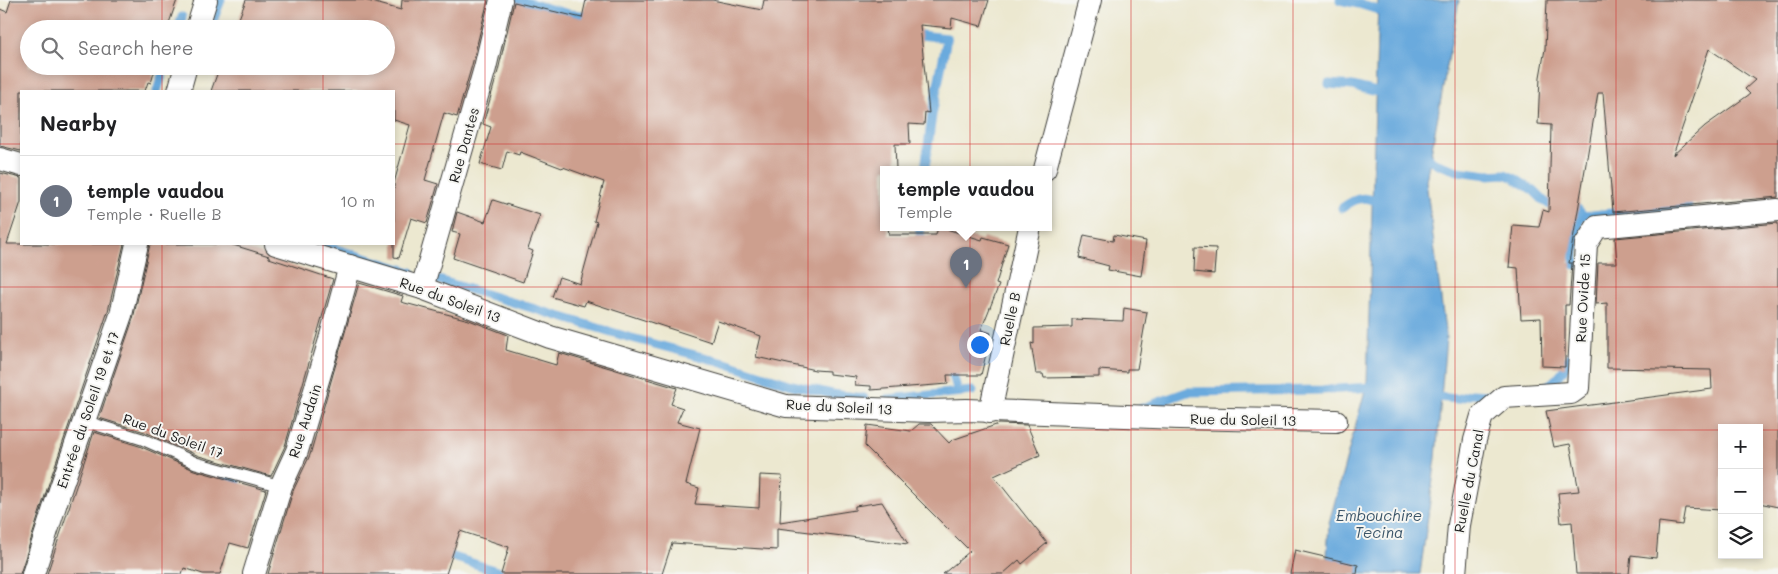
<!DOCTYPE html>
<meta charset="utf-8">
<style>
:root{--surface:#fff;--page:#f2f2f2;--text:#202124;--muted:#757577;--line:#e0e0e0;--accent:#b5179e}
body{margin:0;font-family:Mali,sans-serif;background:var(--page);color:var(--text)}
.controls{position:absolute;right:15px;bottom:15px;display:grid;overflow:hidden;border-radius:0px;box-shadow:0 2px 8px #0003}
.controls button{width:45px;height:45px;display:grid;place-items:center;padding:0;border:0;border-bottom:1px solid var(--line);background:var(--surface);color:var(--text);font:25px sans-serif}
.you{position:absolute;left:979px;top:344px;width:18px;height:18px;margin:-12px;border:4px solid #fff;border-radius:50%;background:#1a73e8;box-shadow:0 0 0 8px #1a73e833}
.badge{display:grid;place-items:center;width:32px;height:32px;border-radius:50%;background:var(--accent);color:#fff;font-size:16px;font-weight:700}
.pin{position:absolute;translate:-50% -41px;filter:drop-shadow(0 1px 2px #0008)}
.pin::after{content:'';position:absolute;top:26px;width:18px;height:15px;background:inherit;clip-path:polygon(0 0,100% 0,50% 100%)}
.popup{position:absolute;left:880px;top:166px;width:172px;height:65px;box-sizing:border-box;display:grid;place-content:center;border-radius:0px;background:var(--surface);filter:drop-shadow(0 1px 4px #0005);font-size:16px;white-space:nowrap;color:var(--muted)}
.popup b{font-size:19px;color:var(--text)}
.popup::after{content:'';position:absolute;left:50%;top:100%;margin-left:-10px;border:10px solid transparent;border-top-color:var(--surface)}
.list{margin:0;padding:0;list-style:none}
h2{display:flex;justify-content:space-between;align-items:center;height:65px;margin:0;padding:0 20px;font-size:21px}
h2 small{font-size:16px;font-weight:400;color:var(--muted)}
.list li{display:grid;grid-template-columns:32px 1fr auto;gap:15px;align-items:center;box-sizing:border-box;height:90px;padding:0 20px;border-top:1px solid var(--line)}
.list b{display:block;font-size:19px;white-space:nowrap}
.list p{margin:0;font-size:16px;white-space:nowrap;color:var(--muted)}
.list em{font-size:16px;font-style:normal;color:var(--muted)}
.icon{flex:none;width:28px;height:28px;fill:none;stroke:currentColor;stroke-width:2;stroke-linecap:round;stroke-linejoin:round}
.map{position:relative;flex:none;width:1778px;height:574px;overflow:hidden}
.search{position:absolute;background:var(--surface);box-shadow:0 2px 8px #0003;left:20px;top:20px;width:375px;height:55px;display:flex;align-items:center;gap:12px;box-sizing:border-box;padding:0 18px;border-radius:28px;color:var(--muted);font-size:19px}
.panel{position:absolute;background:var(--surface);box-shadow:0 2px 8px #0003;left:20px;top:90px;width:375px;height:155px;border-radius:0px}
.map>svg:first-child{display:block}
.water{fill:#6aaadd;stroke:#43637c}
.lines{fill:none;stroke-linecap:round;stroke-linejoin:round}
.stream{stroke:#6aaadd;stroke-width:9}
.building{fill:#cd9f8e;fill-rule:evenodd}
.lane-casing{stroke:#3b3b37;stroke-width:13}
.street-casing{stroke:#3b3b37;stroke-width:24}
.lane{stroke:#fff;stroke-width:11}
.street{stroke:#fff;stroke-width:22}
.grid{fill:none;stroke:#d62828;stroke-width:1;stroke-opacity:0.55}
.labels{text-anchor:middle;stroke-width:4;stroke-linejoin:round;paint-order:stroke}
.street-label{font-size:14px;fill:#1c1c1c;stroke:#f6f6f2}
.water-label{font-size:15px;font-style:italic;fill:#3b5569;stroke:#f6f6f2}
</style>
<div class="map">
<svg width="1778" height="574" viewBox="0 0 1778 574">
<rect width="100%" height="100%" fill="#f6f6f2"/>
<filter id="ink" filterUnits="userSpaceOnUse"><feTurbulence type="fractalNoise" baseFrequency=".02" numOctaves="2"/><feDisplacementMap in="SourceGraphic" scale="10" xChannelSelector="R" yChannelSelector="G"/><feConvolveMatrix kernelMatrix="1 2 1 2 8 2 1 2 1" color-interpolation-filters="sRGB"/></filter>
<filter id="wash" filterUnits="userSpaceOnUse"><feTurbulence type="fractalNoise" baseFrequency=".0096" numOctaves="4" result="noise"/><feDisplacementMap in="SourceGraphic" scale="20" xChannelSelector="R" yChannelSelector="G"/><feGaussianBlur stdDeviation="1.12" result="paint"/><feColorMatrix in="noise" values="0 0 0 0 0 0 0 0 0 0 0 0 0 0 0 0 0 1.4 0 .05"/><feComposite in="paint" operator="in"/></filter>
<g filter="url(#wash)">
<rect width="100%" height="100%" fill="#ece8d0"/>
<polygon class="water" points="1378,0 1459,0 1426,181 1446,338 1436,458 1420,574 1326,574 1329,523 1367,383"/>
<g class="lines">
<g class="stream">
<polyline points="518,0 569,14 594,16"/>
<polyline points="1340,0 1359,4 1388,13"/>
<polyline points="178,29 182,17"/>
<polyline points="210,29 221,0"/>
<polyline points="911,34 947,38 932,115 925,169"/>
<polyline points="1329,84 1353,86 1385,94"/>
<polyline points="157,91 165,66"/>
<polyline points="1420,154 1440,165 1458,171 1488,175 1505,174 1514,178 1534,191 1544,201 1550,205 1558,205 1561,202 1572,203 1584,216"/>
<path d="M1342 208C1357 197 1365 195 1382 204"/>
<polyline points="919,227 923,247"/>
<polyline points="320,244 411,272"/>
<path d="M1575 265C1574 249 1576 234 1580 218L1584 216 1639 210 1688 207"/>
<polyline points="432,278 628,337 725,363 792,385 832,394 864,398"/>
<polyline points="950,364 958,392"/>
<path d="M1543 388C1557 382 1567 367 1572 353"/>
<polyline points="1431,393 1437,397 1457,399 1472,394 1501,396"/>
<polyline points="887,399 973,391"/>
<polyline points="1140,409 1187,392 1322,390 1375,387 1375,388"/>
<polyline points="208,470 237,483"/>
<polyline points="441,553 506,574"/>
</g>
</g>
<g id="blocks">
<g class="building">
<polygon points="11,0 177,0 167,29 29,29 29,66 156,66 151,83 148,82 145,91 21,91 21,151 0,146 0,9 7,12"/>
<polygon points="246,0 364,0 401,10 402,0 488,0 472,65 457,117 444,113 425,180 438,184 427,223 411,218 399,258 394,257 394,183 410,125 394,120 394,91 211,91 220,66 386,66 386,29 235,29"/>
<polygon points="586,0 712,0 762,10 764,0 989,0 981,26 952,18 951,28 920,25 929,113 925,112 924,125 909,124 910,144 895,144 896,169 884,169 884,227 888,227 889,235 936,235 938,227 940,227 982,240 983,237 1008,244 996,284 999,285 981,330 991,333 981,375 947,375 948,384 871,390 871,386 855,385 856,377 829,374 829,371 815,370 756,357 761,336 718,321 711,342 586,301 584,306 552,297 559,277 580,284 597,222 594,221 604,182 563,167 562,168 520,152 519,155 507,151 502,170 480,164 491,127 483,124 498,71 514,2 582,18"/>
<path d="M1547 0H1778V197L1613 212 1603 93H1598L1569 263H1572L1569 305H1565V367L1542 366 1541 318 1521 319 1518 268 1509 267 1513 225 1539 227 1543 210 1549 212 1551 125 1538 124 1540 77 1545 49ZM1709 49 1755 80 1745 89 1750 94 1705 126 1673 155Z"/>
<polygon points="0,173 21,178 21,202 7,244 124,244 108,311 48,486 20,574 0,574"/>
<polygon points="493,200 540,215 528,249 533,251 523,282 453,258 460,234 452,232 457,212 485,222"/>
<polygon points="1778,223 1778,507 1759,503 1759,428 1722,428 1722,510 1685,508 1682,525 1659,522 1656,558 1631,555 1629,574 1576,574 1572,522 1561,523 1558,493 1579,491 1570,444 1554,447 1546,411 1712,389 1711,370 1607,368 1607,303 1596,304 1598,263 1617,263 1615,238"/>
<polygon points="1084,235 1113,241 1114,235 1146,241 1141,276 1108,270 1109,266 1079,258"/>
<polygon points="150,244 230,244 269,256 269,258 333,279 285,446 271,476 199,456 145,432 99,418 133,319"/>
<polygon points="1195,247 1216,248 1214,274 1194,272"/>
<polygon points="359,283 403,296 401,302 469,320 508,335 506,350 556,365 559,353 677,388 671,404 683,408 677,422 700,428 686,484 699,488 695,504 759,508 760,475 782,476 780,522 855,510 855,506 882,502 908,544 777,528 777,550 672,543 662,574 501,574 509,547 460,531 446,574 268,574 293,491 310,455"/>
<polygon points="1124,308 1147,312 1137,369 1127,369 1127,372 1099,370 1099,377 1044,378 1043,374 1036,374 1031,343 1034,344 1034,328 1072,327 1072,319 1123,321"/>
<polygon points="919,424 931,424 949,443 952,440 999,424 1027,425 1040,455 994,476 1047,543 1022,564 1019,560 1003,574 943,574 970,551 865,446 867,425 911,431"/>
<polygon points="94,432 139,446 194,470 266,490 248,548 230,543 220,574 203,574 184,568 182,574 47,574"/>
<polygon points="1295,550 1358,565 1357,574 1290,574"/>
</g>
</g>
</g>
<g filter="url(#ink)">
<use href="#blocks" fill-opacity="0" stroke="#3b3b37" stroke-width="1"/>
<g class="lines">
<defs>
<polyline id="lane" points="84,421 142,439 196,463 281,486"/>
<g id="street">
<polyline points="197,29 206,0"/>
<polyline points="179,91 186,66"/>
<polyline points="0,159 21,165"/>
<polyline points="1045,169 1090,0"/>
<polyline points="276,244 422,288 550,337 786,406 929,411 967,410 1179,418 1336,421"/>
<polyline points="422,288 485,68 501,0"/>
<polyline points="990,412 1030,227"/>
<polyline points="33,574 60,490 121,315 137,244"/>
<polyline points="254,574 281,486 297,451 329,343 350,266"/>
<polyline points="1455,574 1459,525 1475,440 1482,416 1504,397 1571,393 1578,388 1586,244 1597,227 1778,210"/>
</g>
</defs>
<use href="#lane" class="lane-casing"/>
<use href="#street" class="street-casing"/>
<use href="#lane" class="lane"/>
<use href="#street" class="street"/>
</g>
</g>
<path class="grid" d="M162 0V29M323 0V29M485 0V574M647 0V574M808 0V574M970 0V574M1131 0V574M1293 0V574M1455 0V574M1616 0V574M162 66V91M323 66V91M0 144H21M394 144H1778M162 244V574M323 244V574M0 287H1778M0 430H1722M1759 430H1778"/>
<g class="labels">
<g class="street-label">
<text transform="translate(464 145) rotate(-74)" y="5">Rue Dantes</text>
<text transform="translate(1583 298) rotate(-87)" y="5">Rue Ovide 15</text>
<text transform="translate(450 300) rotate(20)" y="5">Rue du Soleil 13</text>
<text transform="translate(1010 319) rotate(-78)" y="5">Ruelle B</text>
<text transform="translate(839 407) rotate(3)" y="5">Rue du Soleil 13</text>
<text transform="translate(88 410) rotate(-71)" y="5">Entrée du Soleil 19 et 17</text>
<text transform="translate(1243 420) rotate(1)" y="5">Rue du Soleil 13</text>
<text transform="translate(305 421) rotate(-72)" y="5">Rue Audain</text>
<text transform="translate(173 436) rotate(20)" y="5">Rue du Soleil 17</text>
<text transform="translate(1469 481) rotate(-79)" y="5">Ruelle du Canal</text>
</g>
<g class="water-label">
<text x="1379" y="521">Embouchire<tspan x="1379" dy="17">Tecina</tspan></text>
</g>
</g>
</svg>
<div class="controls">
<button>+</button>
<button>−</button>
<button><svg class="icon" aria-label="layers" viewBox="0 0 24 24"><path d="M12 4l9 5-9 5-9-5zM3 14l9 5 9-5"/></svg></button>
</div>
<div class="you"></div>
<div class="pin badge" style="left:966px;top:288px;background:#6b7280">1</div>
<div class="popup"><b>temple vaudou</b>Temple</div>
<div class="search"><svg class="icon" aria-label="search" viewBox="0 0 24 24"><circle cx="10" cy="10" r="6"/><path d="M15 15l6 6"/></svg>Search here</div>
<section class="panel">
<h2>Nearby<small></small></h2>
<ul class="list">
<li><span class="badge" style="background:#6b7280">1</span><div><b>temple vaudou</b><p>Temple · Ruelle B</p></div><em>10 m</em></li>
</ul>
</section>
</div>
